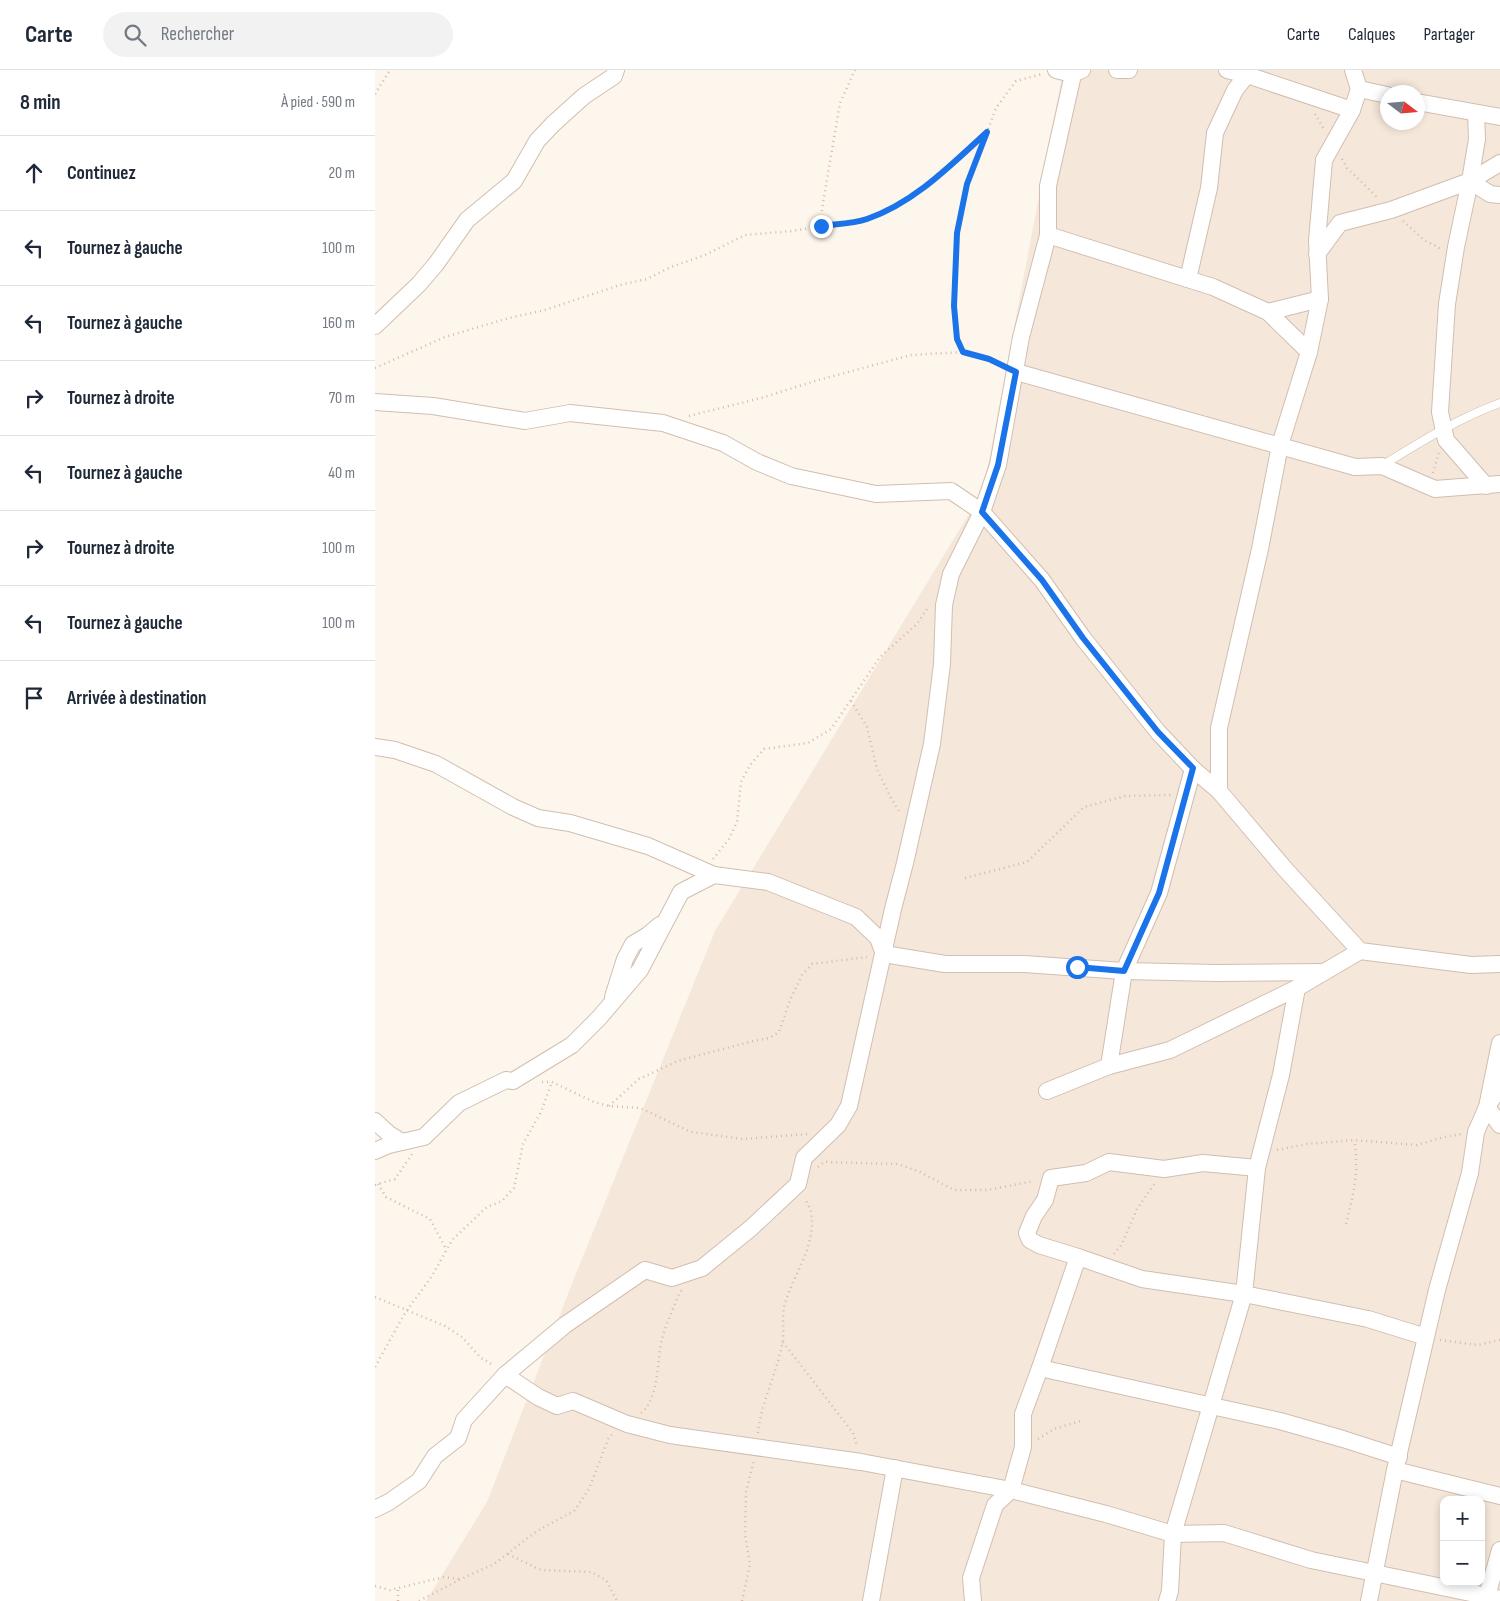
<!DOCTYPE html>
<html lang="fr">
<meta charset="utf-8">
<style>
:root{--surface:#fff;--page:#f2f2f3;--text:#1f2937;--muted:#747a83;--line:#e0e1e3}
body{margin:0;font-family:"Sofia Sans Condensed",sans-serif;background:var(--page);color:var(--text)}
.controls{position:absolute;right:15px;bottom:15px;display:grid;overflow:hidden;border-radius:10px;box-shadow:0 2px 8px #0003}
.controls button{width:45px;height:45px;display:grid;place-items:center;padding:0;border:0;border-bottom:1px solid var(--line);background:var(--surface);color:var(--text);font:25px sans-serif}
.compass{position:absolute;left:1005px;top:15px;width:45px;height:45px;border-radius:50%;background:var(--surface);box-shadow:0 2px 8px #0003;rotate:106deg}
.stop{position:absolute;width:15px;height:15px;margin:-11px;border:4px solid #1a73e8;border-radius:50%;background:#fff}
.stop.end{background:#1a73e8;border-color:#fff;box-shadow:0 1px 5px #0008}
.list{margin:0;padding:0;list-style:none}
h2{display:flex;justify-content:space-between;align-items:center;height:65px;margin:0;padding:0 20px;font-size:21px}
h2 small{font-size:16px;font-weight:400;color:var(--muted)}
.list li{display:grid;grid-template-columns:32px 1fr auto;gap:15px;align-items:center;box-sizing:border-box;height:75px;padding:0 20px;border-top:1px solid var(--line)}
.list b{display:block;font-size:19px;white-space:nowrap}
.list em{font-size:16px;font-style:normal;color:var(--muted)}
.icon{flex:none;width:28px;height:28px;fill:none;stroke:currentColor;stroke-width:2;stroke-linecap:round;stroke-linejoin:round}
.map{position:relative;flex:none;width:1125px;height:1531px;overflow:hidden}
header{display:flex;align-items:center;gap:30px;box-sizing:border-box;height:70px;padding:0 25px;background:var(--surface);border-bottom:1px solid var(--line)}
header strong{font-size:24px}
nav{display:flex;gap:28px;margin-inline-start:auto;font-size:18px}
.search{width:350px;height:45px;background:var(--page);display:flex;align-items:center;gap:12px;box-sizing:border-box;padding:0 18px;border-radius:28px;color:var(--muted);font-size:19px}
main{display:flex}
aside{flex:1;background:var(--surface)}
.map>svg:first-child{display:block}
.residential{fill:#f5e8da;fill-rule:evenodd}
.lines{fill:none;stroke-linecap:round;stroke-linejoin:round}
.service-casing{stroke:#d1beb0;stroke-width:9}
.minor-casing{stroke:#d1beb0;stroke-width:18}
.path{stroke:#d9b8a5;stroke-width:2.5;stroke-dasharray:1 4;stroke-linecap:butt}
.service{stroke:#fff;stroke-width:8}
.minor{stroke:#fff;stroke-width:16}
.route{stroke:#1a73e8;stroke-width:6}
</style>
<header>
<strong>Carte</strong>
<div class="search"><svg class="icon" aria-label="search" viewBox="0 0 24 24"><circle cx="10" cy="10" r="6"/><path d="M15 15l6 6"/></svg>Rechercher</div>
<nav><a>Carte</a><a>Calques</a><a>Partager</a></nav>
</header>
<main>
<aside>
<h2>8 min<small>À pied · 590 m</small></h2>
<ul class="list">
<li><svg class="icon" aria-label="ahead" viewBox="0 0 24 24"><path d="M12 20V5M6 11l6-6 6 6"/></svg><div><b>Continuez</b></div><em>20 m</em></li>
<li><svg class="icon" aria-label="left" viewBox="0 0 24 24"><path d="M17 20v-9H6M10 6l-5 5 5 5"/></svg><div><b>Tournez à gauche</b></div><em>100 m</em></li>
<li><svg class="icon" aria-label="left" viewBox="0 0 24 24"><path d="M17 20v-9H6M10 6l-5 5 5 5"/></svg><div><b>Tournez à gauche</b></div><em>160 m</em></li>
<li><svg class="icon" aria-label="right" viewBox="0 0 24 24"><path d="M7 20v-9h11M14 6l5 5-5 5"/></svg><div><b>Tournez à droite</b></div><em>70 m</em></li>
<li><svg class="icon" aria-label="left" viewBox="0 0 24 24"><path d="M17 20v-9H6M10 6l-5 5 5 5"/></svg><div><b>Tournez à gauche</b></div><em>40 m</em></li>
<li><svg class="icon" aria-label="right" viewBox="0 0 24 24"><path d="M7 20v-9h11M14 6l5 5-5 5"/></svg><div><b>Tournez à droite</b></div><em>100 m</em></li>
<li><svg class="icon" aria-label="left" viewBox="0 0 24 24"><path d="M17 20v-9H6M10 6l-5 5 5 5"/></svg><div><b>Tournez à gauche</b></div><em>100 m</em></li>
<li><svg class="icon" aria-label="arrive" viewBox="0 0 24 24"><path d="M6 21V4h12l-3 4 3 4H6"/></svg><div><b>Arrivée à destination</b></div></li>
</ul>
</aside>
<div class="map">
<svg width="1125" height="1531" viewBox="0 0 1125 1531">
<rect width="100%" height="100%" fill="#fdf6ec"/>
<path class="residential" d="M688 0H1125V1531H51L112 1432 198 1211 340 861 608 421ZM1012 22H1042V52H1012ZM1069 1430H1106V1512H1069Z"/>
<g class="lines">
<defs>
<path id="service" d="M1008 395C1047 371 1082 349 1125 333"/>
<g id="minor">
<polyline points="681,0 697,4 707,0"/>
<polyline points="742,0 754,0"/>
<polyline points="852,0 872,5 977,40"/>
<polyline points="984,19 1012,25"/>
<polyline points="1042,32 1125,47"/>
<polyline points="1101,43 1102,69 1095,111 1081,177 1072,234 1065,342 1071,370 1111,416"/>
<polyline points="1095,111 1115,124 1125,125"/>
<polyline points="673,165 838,217 893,242 934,282"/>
<polyline points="942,184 965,153 1016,140 1095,111 1125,93"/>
<polyline points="813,209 834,118 840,63 860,20 872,5"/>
<polyline points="893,242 945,229"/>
<polyline points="0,256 44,214 61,194 92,150 139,111 162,71 178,54 209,26 239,6 241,0"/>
<polyline points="641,302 980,397 1007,396 1060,419 1125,414"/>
<polyline points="0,332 58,336 150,351 195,343 288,353 348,373 382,392 416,406 501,424 576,421 607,442 667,510 708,568 783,662 818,699 844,721 910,799 985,881 1096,895 1125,894"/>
<polyline points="0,677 20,680 61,694 138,737 163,748 195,753 273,776 339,805"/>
<polyline points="844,721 844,658 885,479 905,375 934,282 945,229 942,171 949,90 977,40 984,19 978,0"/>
<polyline points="238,927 250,889 258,874 273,865 285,855"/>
<polyline points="1125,973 1112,1037 1125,1055"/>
<polyline points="734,996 749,901 784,823 818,699"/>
<polyline points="672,1021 734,996 795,980 922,918"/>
<polyline points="0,1051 14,1064 27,1072"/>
<polyline points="0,1081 14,1075 49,1067 84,1033 131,1010 138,1011 197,975 224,948 265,900 306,822 339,805 393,812 481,847 503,868 509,884 570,894 649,894 749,901 841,903 949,902"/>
<polyline points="882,1098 828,1093 789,1099 734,1092 711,1103 676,1108 670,1130 659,1146 652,1163 655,1170 664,1175 703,1187 767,1209 869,1224 993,1249 1051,1267"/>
<polyline points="665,1298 905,1351 968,1369 1024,1387"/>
<polyline points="130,1305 190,1255 270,1200 297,1208 327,1198 376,1158 423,1114 429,1088 463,1055 474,1036 518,839 530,793 557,674 567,594 569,535 576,504 607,442 623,395 646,267 673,165 673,116 699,0"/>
<polyline points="1020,1400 1125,1426"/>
<polyline points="0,1439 14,1432 44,1411 60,1386 83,1368 89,1350 130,1305 163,1327 182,1336 198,1331 252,1354 295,1365 486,1392 636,1420 731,1444 798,1464 849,1463 936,1490 1125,1529"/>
<polyline points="496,1531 520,1398"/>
<polyline points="598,1531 596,1508 620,1435 636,1420 648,1377 648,1344 665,1298 703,1187"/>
<polyline points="792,1531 795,1521 798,1464 869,1224 882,1098 906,1005 922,918 985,881"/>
<polyline points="994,1531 1020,1400 1062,1220 1095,1103 1101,1062 1112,1037 1125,1016"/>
<polyline points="1113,1531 1112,1526 1125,1480"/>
</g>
</defs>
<use href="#service" class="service-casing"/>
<use href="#minor" class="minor-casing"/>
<g class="path">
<polyline points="0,24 15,0"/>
<polyline points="940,44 950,61"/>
<polyline points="967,89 972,98 1004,129"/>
<polyline points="1028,151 1049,170 1066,179"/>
<polyline points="446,156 447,139 465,33 480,0"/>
<polyline points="587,281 581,269 579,236 581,163 592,114 612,63"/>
<polyline points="0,298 70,267 134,248 170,240 245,215 272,209 296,197 330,185 370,165 417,161 491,149 534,128 577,94 612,62 621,38 641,11 667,4"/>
<polyline points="314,346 386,328 440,311 536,285 588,282 614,289 626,294"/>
<polyline points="1058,403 1064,382"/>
<polyline points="476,631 492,657 502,699 515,726 525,743"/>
<polyline points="338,789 354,769 362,752 366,712 375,695 389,679 433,673 456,659 505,587 542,554 554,536"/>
<polyline points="590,808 652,792 709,737 750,726 797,725"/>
<polyline points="167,1012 177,1012 219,1032 234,1036 265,1038 316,1062 368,1069 433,1064"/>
<polyline points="234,1036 264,1009 303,991 374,972 394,968 404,962 415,930 427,905 437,894 492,887"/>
<polyline points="902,1080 932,1074 979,1070 1042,1075 1069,1067 1087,1064"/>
<polyline points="443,1097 449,1092 523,1094 545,1102 579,1120 612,1120 659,1111"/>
<polyline points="3,1114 11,1127 55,1149 71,1179"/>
<polyline points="0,1115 20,1109 37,1084"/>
<path d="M971 1154C978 1126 985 1099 979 1070"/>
<polyline points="739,1184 747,1174 762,1139 780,1113"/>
<polyline points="0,1227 70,1256 87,1267 106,1288 118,1295"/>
<polyline points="1065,1270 1103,1275 1125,1270"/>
<polyline points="408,1272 478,1363 482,1376"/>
<polyline points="0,1297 30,1243 57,1206 77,1170 112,1137 127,1131 139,1118 148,1074 166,1042 177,1012"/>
<path d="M266 1343C284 1330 282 1290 287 1269 291 1254 298 1239 304 1224L307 1220"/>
<path d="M383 1363C386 1333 401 1305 407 1275 410 1261 406 1246 410 1233 419 1204 442 1174 436 1142 435 1138 432 1133 430 1128"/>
<polyline points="663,1369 679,1359 709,1350"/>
<polyline points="133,1484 166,1500 216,1502 231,1510 242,1531"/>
<polyline points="0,1516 15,1520 69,1507 84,1509"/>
<polyline points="23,1531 23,1518"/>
<polyline points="44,1531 86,1509 119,1494 162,1461 199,1441 214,1419 234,1367 238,1364"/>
<polyline points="367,1531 375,1495 370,1464 371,1422 379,1390"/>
</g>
<use href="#service" class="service"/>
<use href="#minor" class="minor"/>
</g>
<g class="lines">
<path class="route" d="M446 156C461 154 478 154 492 149 539 133 576 95 612 62L592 114 582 163 579 236 582 269 588 282 614 289 641 302 623 395 607 442 667 510 708 568 783 662 818 698 784 823 749 901 702 897"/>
</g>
</svg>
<div class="controls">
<button>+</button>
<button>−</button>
</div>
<svg class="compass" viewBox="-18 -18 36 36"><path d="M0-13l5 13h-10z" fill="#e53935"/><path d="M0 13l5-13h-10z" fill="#747a83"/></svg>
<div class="stop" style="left:702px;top:897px"></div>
<div class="stop end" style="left:446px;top:156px"></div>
</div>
</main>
